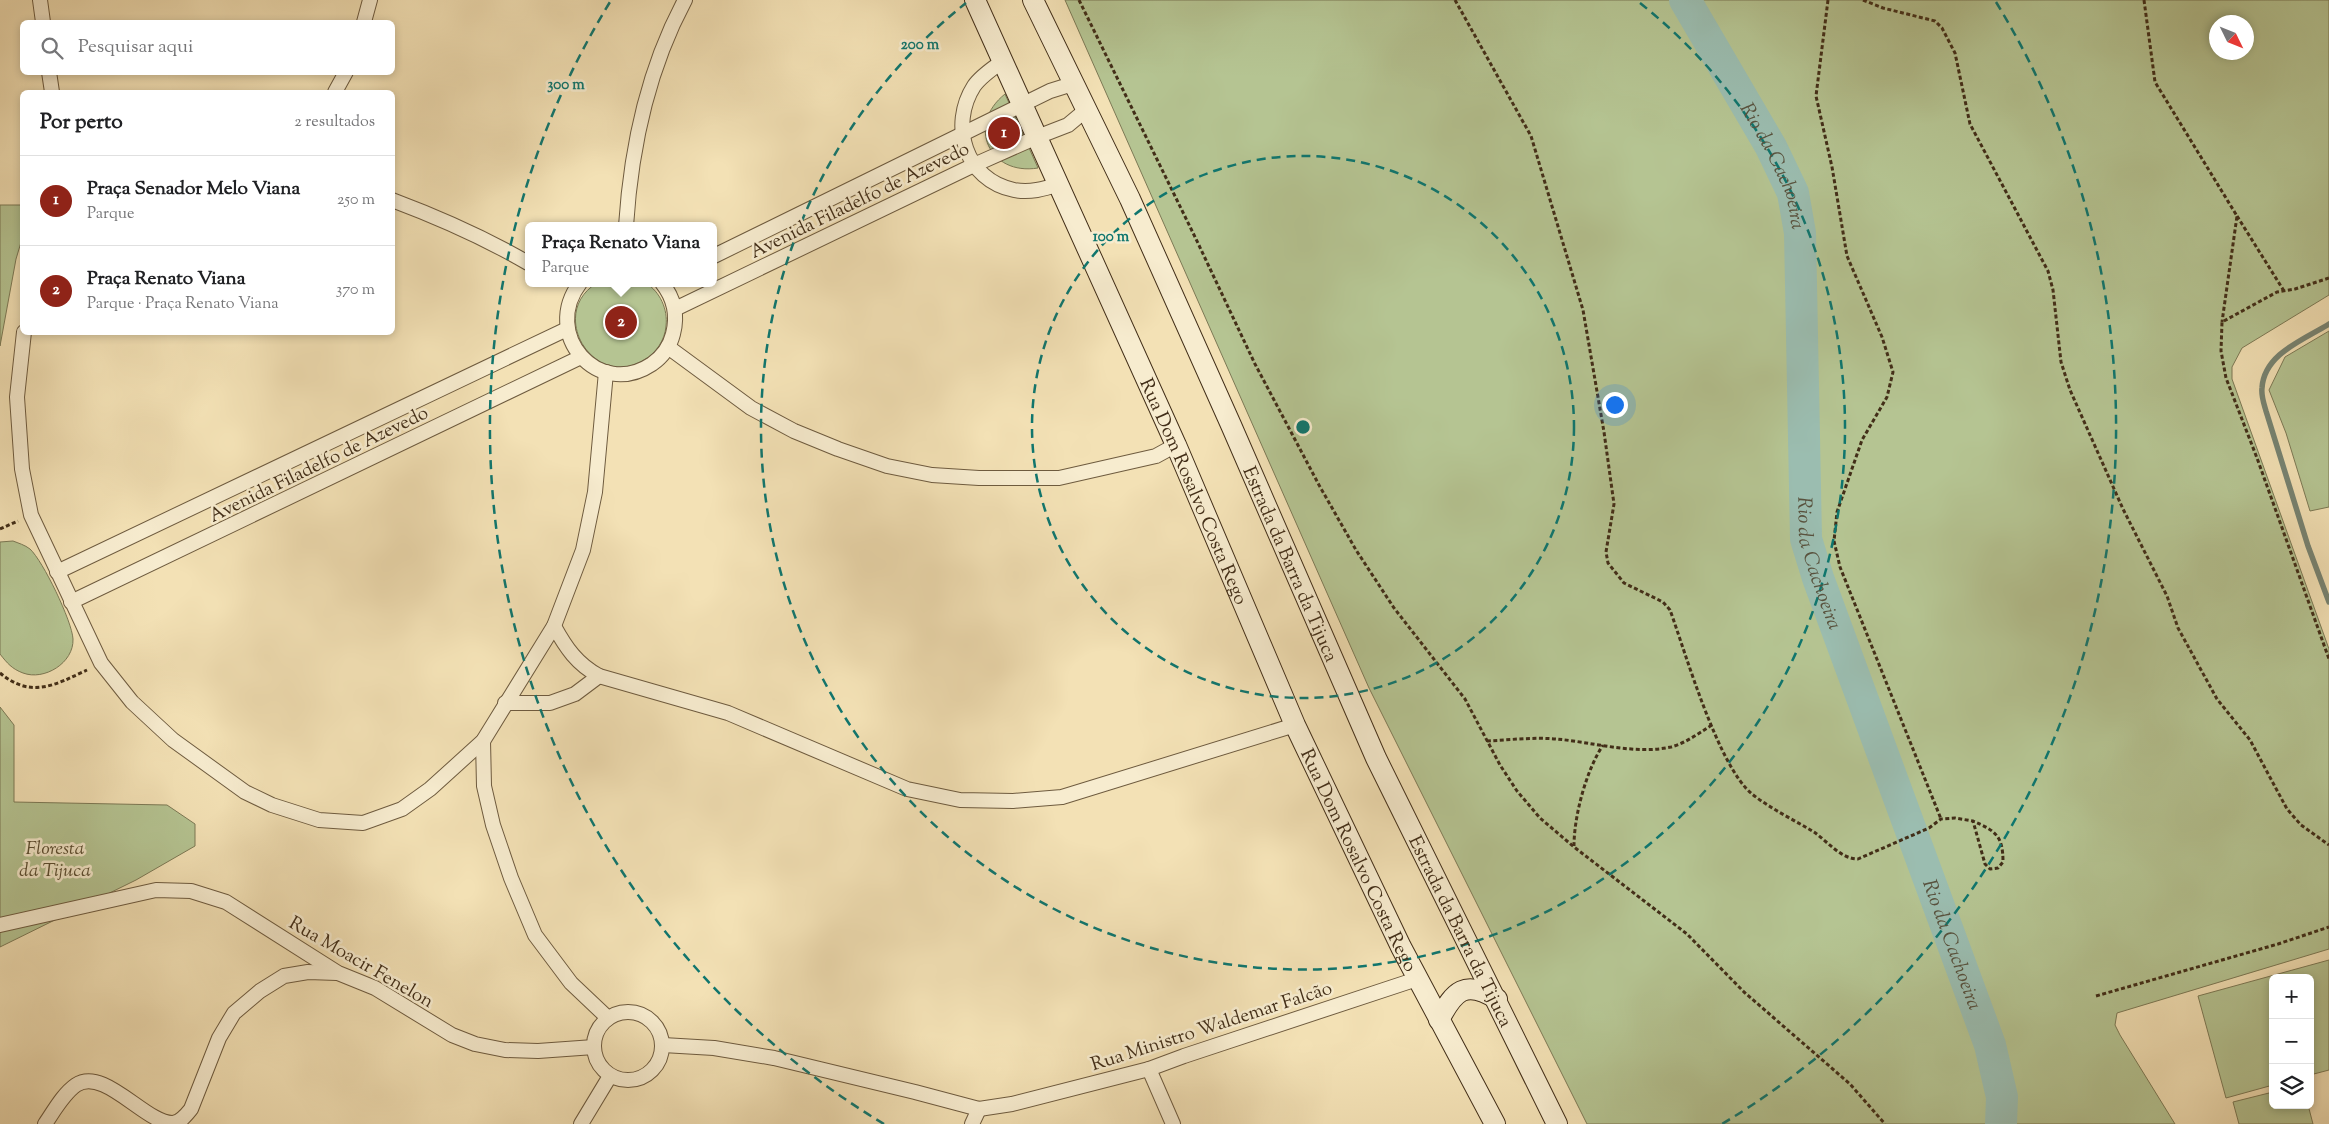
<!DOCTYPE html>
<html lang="pt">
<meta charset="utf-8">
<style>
:root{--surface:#fff;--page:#f6f6f6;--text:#202124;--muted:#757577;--line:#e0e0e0;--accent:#8f2418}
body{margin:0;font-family:"Sorts Mill Goudy",serif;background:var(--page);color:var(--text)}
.controls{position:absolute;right:15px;bottom:15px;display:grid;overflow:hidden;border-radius:8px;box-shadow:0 2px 8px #0003}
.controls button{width:45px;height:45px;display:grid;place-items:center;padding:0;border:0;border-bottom:1px solid var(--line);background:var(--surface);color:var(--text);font:25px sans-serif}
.compass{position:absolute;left:2209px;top:15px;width:45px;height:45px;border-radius:50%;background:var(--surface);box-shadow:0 2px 8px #0003;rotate:133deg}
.you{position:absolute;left:1614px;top:404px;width:18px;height:18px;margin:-12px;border:4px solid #fff;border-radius:50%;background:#1a73e8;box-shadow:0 0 0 8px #1a73e833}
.badge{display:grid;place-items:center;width:32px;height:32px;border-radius:50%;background:var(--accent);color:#fff;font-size:16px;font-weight:700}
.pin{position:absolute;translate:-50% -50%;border:2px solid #fff;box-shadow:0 1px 5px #0006}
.popup{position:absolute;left:525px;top:222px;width:192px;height:65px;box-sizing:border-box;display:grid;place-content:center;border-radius:8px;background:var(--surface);filter:drop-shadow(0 1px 4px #0005);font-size:16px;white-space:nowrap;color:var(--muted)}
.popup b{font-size:19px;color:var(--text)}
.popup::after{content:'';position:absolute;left:50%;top:100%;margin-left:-10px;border:10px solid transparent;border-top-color:var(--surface)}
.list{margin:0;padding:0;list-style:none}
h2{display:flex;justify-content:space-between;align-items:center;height:65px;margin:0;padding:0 20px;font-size:21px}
h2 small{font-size:16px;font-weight:400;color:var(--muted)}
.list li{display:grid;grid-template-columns:32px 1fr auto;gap:15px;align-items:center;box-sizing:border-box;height:90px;padding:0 20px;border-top:1px solid var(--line)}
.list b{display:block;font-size:19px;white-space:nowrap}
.list p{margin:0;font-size:16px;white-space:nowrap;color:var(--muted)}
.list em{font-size:16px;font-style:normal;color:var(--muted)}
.icon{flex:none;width:28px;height:28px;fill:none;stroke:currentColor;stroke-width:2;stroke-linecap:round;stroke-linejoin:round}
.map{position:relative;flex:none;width:2329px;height:1124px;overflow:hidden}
.search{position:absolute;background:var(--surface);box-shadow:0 2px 8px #0003;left:20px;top:20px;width:375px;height:55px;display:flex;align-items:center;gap:12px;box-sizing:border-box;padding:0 18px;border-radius:8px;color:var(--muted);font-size:19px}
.panel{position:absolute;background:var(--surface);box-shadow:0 2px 8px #0003;left:20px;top:90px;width:375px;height:245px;border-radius:8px}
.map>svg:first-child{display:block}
.green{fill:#b5c492;stroke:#7c7955;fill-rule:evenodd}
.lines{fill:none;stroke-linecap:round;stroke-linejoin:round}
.stream{stroke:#778473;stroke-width:5.5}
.river{stroke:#9bbdb0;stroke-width:32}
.minor-casing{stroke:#6e5b3f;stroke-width:16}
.secondary-casing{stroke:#422e18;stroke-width:22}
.path{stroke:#422e18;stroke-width:3;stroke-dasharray:4 2.5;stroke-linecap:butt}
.minor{stroke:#f7eccf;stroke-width:14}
.secondary{stroke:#f7eccf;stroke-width:20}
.ring{fill:none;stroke:#0f766e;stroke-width:2.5;stroke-dasharray:9 6}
.labels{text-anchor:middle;stroke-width:5;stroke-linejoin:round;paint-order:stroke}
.street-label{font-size:19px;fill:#422e18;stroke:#f7eccf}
.park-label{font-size:19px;font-style:italic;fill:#594c30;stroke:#f7eccf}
.water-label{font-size:20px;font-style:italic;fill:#58523e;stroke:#f7eccf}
.centre{fill:#0f766e;stroke:#f7eccf;stroke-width:2.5}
.ring-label{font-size:15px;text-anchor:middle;font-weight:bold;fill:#0f766e;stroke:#f7eccf;stroke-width:5;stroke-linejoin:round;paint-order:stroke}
</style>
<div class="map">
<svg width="2329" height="1124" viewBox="0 0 2329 1124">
<rect width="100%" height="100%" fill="#f3e1b5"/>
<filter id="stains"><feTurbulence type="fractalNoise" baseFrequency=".004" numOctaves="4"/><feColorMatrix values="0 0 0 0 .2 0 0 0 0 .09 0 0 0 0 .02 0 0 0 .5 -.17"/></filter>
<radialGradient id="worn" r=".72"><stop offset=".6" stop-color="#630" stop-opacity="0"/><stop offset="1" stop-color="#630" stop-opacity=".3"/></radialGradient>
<g class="green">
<path d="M1065 0H2329V295L2242 348 2232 367V379L2329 649V949L2117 1013 2115 1025 2120 1035 2175 1124H1587L1369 688ZM2216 22H2246V52H2216Z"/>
<path d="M1005 94 1038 168C989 176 966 125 1005 94Z"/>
<polygon points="0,205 22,205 22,239 16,259 0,346"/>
<path d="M597 283H646C660 292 668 309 666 326 665 340 656 353 644 360 593 391 547 313 597 283Z"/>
<polygon points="2329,331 2329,507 2310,511 2286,433 2269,390 2285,357"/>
<path d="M13 541C18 543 25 545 30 549 43 561 72 621 73 639 74 663 44 681 23 673 12 669 7 663 0 654V542Z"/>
<polygon points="0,707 14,725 14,802 167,805 195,824 195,846 136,880 0,947"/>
<polygon points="2329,960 2329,1070 2310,1075 2310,978 2273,978 2273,1085 2226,1098 2198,996"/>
<polygon points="2273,1092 2273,1105 2308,1105 2313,1124 2239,1124 2233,1102"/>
</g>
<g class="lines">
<path class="stream" d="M2329 324C2303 340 2264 354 2262 388 2261 396 2264 404 2266 411L2308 546 2329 602"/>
<path class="river" id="s1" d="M1685 0 1771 147 1793 193 1800 233 1806 539 1818 578 1990 1045 2002 1097 2001 1124"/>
<defs>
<g id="minor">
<polyline points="40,0 43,22"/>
<polyline points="364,22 370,0"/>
<path d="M1003 61C993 68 981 76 974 86 949 125 965 180 1014 190 1030 193 1044 189 1059 184"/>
<polyline points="49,72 52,92"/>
<polyline points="335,92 346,72"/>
<path d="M392 200C440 218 485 238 528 263"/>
<path d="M626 226C631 148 648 69 685 0"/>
<polyline points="714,256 1050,91 1066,86 1075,87"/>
<path d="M580 283C541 334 598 400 652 364 662 357 670 346 673 334 678 315 674 298 662 283"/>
<polyline points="675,309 974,165 1037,137 1068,125 1086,110"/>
<polyline points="24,332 17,397 22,469 31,515 101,663 132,702 173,740 245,792 272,805 319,820 363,823 402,809 430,789 483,741 554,626 583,550 595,492 606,372"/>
<polyline points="668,347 751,408 794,431 838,449 887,466 932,475 979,478 1059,478 1156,456 1176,445"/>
<polyline points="57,572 567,329"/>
<polyline points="71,602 581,357"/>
<path d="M554 626C566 648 577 664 599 676L728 713 907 789 960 800 1013 801 1062 797 1295 725"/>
<polyline points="505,703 550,703 575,694 599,676"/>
<polyline points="483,741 484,786 493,825 511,878 535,935 571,983 608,1018"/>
<polyline points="0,925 156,890 191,891 226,902 338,973 375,988 452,1035 475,1044 505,1050 538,1051 594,1047"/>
<circle cx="628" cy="1046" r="34"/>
<polyline points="663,1045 714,1048 774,1058 915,1092 979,1109 1012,1104 1149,1069 1184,1056 1417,979"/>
<polyline points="1149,1069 1173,1124"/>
<path d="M45 1124C54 1111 63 1094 76 1085 104 1066 146 1124 173 1123 181 1122 187 1114 191 1109L219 1038 234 1013 260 991 284 976 308 972 337 973"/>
<polyline points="581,1124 610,1076"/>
<polyline points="972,1124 979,1109"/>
</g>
<g id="secondary">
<path id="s2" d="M975 0 1176 445 1295 725 1401 947 1495 1124"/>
<path id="s3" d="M1033 0 1130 199 1231 425 1376 758 1557 1124"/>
<path d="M1439 1020C1454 991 1465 979 1497 999"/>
</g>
</defs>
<use href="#minor" class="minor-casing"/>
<use href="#secondary" class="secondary-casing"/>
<g class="path">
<polyline points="1079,0 1196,239 1255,364 1319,485 1356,550 1394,608 1465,699 1500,765 1517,791 1540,818 1574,847 1687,934 1744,992 1850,1084 1885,1124"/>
<path d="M1455 0 1531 136 1583 310 1604 432 1614 504 1606 552 1608 563 1624 583 1663 602 1670 610C1686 654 1718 766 1752 794 1771 809 1794 820 1814 832 1828 842 1841 859 1858 859L1929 828 1941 819 1955 818 1973 821 1985 864 1990 869 1998 868 2003 862C2003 836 1996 831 1973 821"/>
<polyline points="1828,0 1816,96 1832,167 1847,256 1882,337 1893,372 1887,397 1862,440 1837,512 1834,541 1840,567 1941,819"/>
<polyline points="1863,0 1883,8 1935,21 1942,28 1955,53 1970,124 2048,271 2053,290 2061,362 2070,390 2123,509 2167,596 2178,628 2217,699 2250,740 2287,809 2301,825 2329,845"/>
<polyline points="2144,0 2155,82 2237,216 2222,322"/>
<polyline points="2237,216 2284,291"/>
<polyline points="2329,278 2295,289 2277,292 2222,322 2221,351 2226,378 2257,458 2329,659"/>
<polyline points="0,529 18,521"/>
<path d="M0 673C31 699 55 685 87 670"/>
<path d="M1487 741C1509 740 1533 737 1556 739 1592 742 1635 755 1671 747 1686 743 1699 733 1712 725"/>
<path d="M1574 846C1574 816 1586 771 1603 745"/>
<polyline points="2096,996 2278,944 2329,927"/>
</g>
<use href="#minor" class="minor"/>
<use href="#secondary" class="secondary"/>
</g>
<g class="ring">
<circle cx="1303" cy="427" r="271"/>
<path d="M1640 3A542 542 0 1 1 966 3"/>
<path d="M884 1124A813 813 0 0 1 610 2M1996 2A813 813 0 0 1 1722 1124"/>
</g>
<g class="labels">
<g class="street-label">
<text transform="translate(859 199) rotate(-26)" y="7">Avenida Filadelfo de Azevedo</text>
<text transform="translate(318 463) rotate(-26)" y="7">Avenida Filadelfo de Azevedo</text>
<text dy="7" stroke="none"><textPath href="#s2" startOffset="538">Rua Dom Rosalvo Costa Rego</textPath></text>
<text dy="7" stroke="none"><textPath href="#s3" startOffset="620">Estrada da Barra da Tijuca</textPath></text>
<text dy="7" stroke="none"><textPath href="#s2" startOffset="942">Rua Dom Rosalvo Costa Rego</textPath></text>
<text dy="7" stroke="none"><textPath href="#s3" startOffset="1025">Estrada da Barra da Tijuca</textPath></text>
<text transform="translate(362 961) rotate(30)" y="7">Rua Moacir Fenelon</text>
<text transform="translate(1211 1025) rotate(-18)" y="7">Rua Ministro Waldemar Falcão</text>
</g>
<g class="park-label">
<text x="55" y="854">Floresta<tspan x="55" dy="22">da Tijuca</tspan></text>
</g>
<g class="water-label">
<text dy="7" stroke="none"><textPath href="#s1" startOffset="189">Rio da Cachoeira</textPath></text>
<text dy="7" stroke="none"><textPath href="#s1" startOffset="594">Rio da Cachoeira</textPath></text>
<text dy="7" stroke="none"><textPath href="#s1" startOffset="999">Rio da Cachoeira</textPath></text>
</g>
</g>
<circle cx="1303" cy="427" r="8" class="centre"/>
<g class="ring-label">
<text x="920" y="49">200 m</text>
<text x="566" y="89">300 m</text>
<text x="1111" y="241">100 m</text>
</g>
<rect width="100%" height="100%" filter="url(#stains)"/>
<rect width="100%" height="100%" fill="url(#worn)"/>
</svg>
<div class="controls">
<button>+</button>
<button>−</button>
<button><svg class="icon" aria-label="layers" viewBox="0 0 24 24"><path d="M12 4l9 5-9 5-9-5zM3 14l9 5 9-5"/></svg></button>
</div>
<svg class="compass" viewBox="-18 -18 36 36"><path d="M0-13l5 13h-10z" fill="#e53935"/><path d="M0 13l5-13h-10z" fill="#757577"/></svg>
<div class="you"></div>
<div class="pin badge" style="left:1004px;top:133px">1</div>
<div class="pin badge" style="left:621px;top:322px">2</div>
<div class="popup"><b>Praça Renato Viana</b>Parque</div>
<div class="search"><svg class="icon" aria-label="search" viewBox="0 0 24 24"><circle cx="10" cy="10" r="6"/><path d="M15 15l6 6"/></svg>Pesquisar aqui</div>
<section class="panel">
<h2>Por perto<small>2 resultados</small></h2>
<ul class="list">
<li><span class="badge">1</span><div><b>Praça Senador Melo Viana</b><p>Parque</p></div><em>250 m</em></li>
<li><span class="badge">2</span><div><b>Praça Renato Viana</b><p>Parque · Praça Renato Viana</p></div><em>370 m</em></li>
</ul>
</section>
</div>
